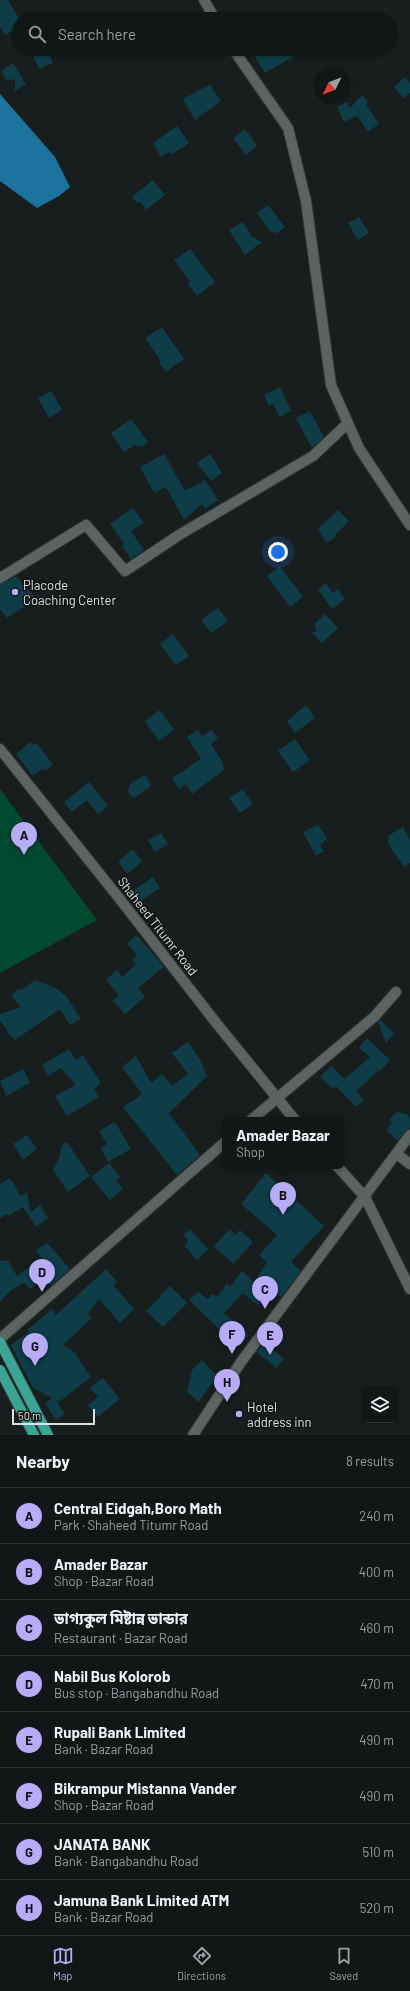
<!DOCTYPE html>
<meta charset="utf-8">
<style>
:root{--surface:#121616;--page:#1f2323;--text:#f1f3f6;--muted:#9c9fa1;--line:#313535;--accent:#b8abf7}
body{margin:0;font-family:Barlow,"Noto Sans Bengali",sans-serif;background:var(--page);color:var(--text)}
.controls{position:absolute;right:12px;bottom:12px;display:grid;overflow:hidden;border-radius:6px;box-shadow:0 1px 3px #0004}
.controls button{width:36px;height:36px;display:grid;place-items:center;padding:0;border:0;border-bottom:1px solid var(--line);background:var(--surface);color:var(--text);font:20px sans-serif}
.compass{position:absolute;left:314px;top:68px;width:36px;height:36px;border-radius:50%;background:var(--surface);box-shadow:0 1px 3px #0004;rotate:227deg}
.scale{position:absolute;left:12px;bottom:10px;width:83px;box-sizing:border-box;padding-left:4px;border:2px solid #dde1e1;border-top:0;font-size:11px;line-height:14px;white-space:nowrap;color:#dde1e1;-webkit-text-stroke:3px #0f1515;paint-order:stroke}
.you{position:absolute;left:278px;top:552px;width:14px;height:14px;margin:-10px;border:3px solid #fff;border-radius:50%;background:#1a73e8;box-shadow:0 0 0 6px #1a73e833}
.badge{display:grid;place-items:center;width:26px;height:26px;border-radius:50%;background:var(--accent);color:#111;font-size:13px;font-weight:700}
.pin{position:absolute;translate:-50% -33px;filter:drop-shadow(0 1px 2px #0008)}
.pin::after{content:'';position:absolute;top:21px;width:14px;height:12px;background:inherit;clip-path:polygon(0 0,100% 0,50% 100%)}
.popup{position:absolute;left:222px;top:1117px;width:122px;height:52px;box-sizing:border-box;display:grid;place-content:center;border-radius:6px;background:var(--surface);filter:drop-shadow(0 1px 3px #0005);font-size:13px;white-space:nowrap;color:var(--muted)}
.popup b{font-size:15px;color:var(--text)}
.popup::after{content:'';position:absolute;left:50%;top:100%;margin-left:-8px;border:8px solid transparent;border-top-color:var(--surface)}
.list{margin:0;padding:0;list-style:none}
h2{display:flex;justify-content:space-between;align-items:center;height:52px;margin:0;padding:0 16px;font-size:17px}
h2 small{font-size:13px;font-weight:400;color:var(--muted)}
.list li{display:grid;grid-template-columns:26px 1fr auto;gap:12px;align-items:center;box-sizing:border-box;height:56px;padding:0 16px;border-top:1px solid var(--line)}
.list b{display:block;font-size:15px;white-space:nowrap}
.list p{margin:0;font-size:13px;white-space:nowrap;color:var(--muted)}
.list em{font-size:13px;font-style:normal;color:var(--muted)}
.icon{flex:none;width:22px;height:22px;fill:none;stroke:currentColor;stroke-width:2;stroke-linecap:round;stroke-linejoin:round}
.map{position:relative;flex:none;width:410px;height:1435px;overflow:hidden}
.search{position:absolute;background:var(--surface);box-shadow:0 1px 3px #0004;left:12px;right:12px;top:12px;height:44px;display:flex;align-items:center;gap:10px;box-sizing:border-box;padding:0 14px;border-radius:22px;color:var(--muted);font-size:15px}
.sheet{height:500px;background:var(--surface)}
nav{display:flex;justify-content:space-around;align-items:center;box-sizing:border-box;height:56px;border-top:1px solid var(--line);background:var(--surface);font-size:11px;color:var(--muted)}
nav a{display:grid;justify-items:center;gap:2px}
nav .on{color:var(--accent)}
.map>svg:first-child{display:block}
.green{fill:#004a2f}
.water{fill:#1c739e}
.building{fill:#0e3c47}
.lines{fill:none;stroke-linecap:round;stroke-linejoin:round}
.minor-casing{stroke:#343838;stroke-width:12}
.tertiary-casing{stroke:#343838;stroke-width:12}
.primary-casing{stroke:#343838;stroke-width:12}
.minor{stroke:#5c6363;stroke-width:10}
.tertiary{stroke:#5c6363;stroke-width:10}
.primary{stroke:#3aa495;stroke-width:10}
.poi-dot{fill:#b8abf7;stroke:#0f1515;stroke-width:1.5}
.labels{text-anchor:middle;stroke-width:3;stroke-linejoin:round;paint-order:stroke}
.poi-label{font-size:13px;fill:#dde1e1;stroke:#0f1515;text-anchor:start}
.street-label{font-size:13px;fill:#dde1e1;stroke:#0f1515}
</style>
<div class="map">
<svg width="410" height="1435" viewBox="0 0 410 1435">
<rect width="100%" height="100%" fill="#181e1e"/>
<polygon class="green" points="0,789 97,920 0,973"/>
<polygon class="water" points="0,94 55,157 70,187 59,196 37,208 0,181"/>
<g class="building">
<polygon points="0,0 8,0 19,19 19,27 5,35 0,27"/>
<polygon points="30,49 47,49 53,63 39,69"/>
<polygon points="268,49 293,49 296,55 265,73 255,57"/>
<polygon points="13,63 26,84 15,91 15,79 7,81 1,71"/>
<polygon points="405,77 410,83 410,93 403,98 394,87"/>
<polygon points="210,85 221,101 195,120 183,99"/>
<polygon points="362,95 367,100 367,106 379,124 368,132 357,116 344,122 337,107 347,102 350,108"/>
<polygon points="177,126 189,143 172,154 170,152 161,157 153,143"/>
<polygon points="245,129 257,146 246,155 233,138"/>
<polygon points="153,180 165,195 146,210 140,202 136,202 132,197"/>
<polygon points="268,205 285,227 276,234 275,231 272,233 257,213"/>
<polygon points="359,217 369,233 358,240 348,223"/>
<polygon points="243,222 252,237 262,242 245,255 229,230"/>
<polygon points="190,249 215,282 197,296 188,284 190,281 174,260"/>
<polygon points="162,327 184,359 166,372 159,362 161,361 145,338"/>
<polygon points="280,387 291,411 279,417 273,404 269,406 264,395"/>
<polygon points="49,392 52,392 62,410 49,418 38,398"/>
<polygon points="310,411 324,437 312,448 296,418"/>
<polygon points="131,419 148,442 142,447 134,445 124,452 111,433"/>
<polygon points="164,454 185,491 205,480 218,500 205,509 202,504 184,520 166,487 154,493 140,467"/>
<polygon points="210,454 222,473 211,481 197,463"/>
<polygon points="133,508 144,523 131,531 144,550 131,559 122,546 124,544 110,524"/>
<polygon points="338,510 349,521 335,535 336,537 326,543 318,529"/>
<polygon points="280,566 303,597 290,607 267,576"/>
<polygon points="16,576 36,599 7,618 0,609 0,585"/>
<polygon points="326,583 333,593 338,589 345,599 332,609 318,590"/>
<polygon points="218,608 228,621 211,633 201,620"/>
<polygon points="325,614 338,628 322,643 312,633 317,631 314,624"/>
<polygon points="173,634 189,656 176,665 160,644"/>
<polygon points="306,705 315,718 295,733 287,721"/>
<polygon points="160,710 174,730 159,741 145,721"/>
<polygon points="198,730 202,736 212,730 218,739 211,744 222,761 224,770 192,794 186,784 179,789 172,778 201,759 187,737"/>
<polygon points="295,739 310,760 293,772 278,751"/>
<polygon points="30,742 33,745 37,743 53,765 46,770 42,769 33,776 16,754"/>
<polygon points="145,775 151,786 134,798 129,794 128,789 132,782"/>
<polygon points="89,782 108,806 98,814 87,800 72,812 64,802"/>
<polygon points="243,789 253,804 240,813 229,798"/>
<polygon points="318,825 327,838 320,846 324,851 316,856 303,832"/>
<polygon points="403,827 410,840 410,863 404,867 388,844 389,835"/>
<polygon points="161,833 168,844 155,852 148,840"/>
<polygon points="133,849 142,862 127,874 118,861"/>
<polygon points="153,877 160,888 139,902 131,892"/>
<polygon points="137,935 164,967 138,988 145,997 125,1014 113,1001 119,995 106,980 117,970 122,977 136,964 132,959 137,955 127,943"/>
<polygon points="35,980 56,988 66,996 81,1019 70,1025 60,1009 15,1040 7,1033 7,1030 0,1021 0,1014 21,1007 12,996 16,990 23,989"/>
<polygon points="380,1020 394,1033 386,1043 378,1022"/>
<polygon points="367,1038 390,1060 380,1071 379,1070 356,1091 364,1100 356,1107 336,1086 333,1089 320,1077 331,1066 345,1079 370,1057 359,1048"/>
<polygon points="188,1042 200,1059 207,1076 169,1113 200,1155 177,1175 123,1107 142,1094 122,1067 136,1056 151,1083 162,1074 172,1086 188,1074 172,1053"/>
<polygon points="69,1049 76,1060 83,1055 101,1083 94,1089 99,1097 67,1116 55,1096 76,1085 61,1068 48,1076 42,1065"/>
<polygon points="23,1069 30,1083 6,1096 0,1081"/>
<polygon points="397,1112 407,1114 410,1118 410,1128 405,1131 398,1141 386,1130 392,1123 389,1120"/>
<polygon points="115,1122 131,1149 108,1162 101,1148 107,1144 99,1131"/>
<polygon points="27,1135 37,1149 23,1160 13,1144"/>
<polygon points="67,1142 90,1176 68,1192 53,1170 59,1158 62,1145"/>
<polygon points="109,1163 120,1177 116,1180 123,1189 110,1200 91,1177"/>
<polygon points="266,1173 324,1226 291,1262 301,1271 281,1297 273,1289 258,1306 243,1293 224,1313 249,1335 238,1347 189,1300 198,1292 208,1299 213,1294 217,1297 227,1283 230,1287 242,1271 254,1282 267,1262 259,1255 277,1235 241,1204"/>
<polygon points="10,1178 21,1196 27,1192 31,1212 40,1205 48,1218 36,1227 23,1207 8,1216 7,1214 0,1218 0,1184"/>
<polygon points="190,1229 208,1249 197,1260 185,1246 188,1240 183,1235"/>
<polygon points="230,1229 235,1235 240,1230 253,1242 233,1264 214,1246"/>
<polygon points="47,1243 70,1269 51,1286 45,1278 30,1289 25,1283 11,1290 0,1302 0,1261 8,1261 17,1276 42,1258 36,1250"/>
<polygon points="106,1269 117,1282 113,1285 134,1309 120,1323 99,1299 88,1314 92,1318 63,1345 74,1352 91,1377 59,1402 56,1400 65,1414 56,1420 45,1403 52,1398 33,1388 11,1345 29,1332 27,1330 52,1309 56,1315"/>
<polygon points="170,1286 187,1303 163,1327 146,1311"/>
<polygon points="264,1342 284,1359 276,1368 257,1352"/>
<polygon points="202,1360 217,1376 199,1402 187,1392 192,1370"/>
<polygon points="103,1378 120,1399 98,1417 88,1405 98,1397 90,1388"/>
</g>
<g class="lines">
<defs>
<g id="minor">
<polyline points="204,0 215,19"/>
<polyline points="233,49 288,128 306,201 331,385 359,448 410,525"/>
<polyline points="0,578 86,525 125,571 179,535 313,456 348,423"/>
<polyline points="0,749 119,898 217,1024 295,1120"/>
<polyline points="251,1120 374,1017 396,992"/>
<polyline points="397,1154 410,1164"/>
<polyline points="337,1166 365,1197 410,1289"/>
<polyline points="0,1339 225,1142"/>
</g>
<polyline id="tertiary" points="193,1435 241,1362 410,1135"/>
<g id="primary">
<polyline points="0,1342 48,1435"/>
<polyline points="0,1370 34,1435"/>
</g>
</defs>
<use href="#minor" class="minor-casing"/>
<use href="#tertiary" class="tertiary-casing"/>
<use href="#primary" class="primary-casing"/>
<use href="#minor" class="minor"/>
<use href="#tertiary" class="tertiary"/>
<use href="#primary" class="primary"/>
</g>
<g class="poi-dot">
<circle cx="15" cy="592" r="4"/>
<circle cx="239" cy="1414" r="4"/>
</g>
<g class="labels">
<g class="poi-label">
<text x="23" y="590">Placode<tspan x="23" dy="15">Coaching Center</tspan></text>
<text x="247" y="1412">Hotel<tspan x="247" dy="15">address inn</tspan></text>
</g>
<g class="street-label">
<text transform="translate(158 926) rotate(52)" y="5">Shaheed Titumr Road</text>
</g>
</g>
</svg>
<div class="controls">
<button><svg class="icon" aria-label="layers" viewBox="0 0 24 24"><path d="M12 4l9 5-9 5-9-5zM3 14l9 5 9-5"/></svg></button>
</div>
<svg class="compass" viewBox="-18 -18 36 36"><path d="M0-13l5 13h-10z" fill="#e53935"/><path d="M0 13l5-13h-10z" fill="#9c9fa1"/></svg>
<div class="scale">50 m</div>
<div class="you"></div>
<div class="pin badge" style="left:24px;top:855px">A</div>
<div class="pin badge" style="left:283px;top:1215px">B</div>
<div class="popup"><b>Amader Bazar</b>Shop</div>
<div class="pin badge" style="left:265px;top:1309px">C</div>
<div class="pin badge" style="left:42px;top:1292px">D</div>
<div class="pin badge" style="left:270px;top:1355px">E</div>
<div class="pin badge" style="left:232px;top:1354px">F</div>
<div class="pin badge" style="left:35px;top:1366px">G</div>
<div class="pin badge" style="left:227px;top:1402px">H</div>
<div class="search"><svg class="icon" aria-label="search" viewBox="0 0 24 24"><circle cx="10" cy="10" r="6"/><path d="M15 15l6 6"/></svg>Search here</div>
</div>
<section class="sheet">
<h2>Nearby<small>8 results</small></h2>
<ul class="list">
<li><span class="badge">A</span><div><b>Central Eidgah,Boro Math</b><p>Park · Shaheed Titumr Road</p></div><em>240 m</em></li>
<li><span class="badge">B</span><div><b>Amader Bazar</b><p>Shop · Bazar Road</p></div><em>400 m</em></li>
<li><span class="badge">C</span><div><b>ভাগ্যকুল মিষ্টান্ন ভান্ডার</b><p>Restaurant · Bazar Road</p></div><em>460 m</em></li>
<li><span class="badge">D</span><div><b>Nabil Bus Kolorob</b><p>Bus stop · Bangabandhu Road</p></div><em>470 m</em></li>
<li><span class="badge">E</span><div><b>Rupali Bank Limited</b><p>Bank · Bazar Road</p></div><em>490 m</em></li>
<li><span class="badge">F</span><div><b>Bikrampur Mistanna Vander</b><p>Shop · Bazar Road</p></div><em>490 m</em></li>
<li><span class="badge">G</span><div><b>JANATA BANK</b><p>Bank · Bangabandhu Road</p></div><em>510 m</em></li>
<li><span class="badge">H</span><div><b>Jamuna Bank Limited ATM</b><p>Bank · Bazar Road</p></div><em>520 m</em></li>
</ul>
</section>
<nav>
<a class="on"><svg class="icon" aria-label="map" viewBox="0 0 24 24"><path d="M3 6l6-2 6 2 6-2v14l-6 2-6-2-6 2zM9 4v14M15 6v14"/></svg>Map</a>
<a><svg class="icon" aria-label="directions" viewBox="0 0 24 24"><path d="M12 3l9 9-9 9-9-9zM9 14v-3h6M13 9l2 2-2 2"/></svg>Directions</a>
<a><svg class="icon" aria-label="saved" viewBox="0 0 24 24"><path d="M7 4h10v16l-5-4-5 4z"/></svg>Saved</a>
</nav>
